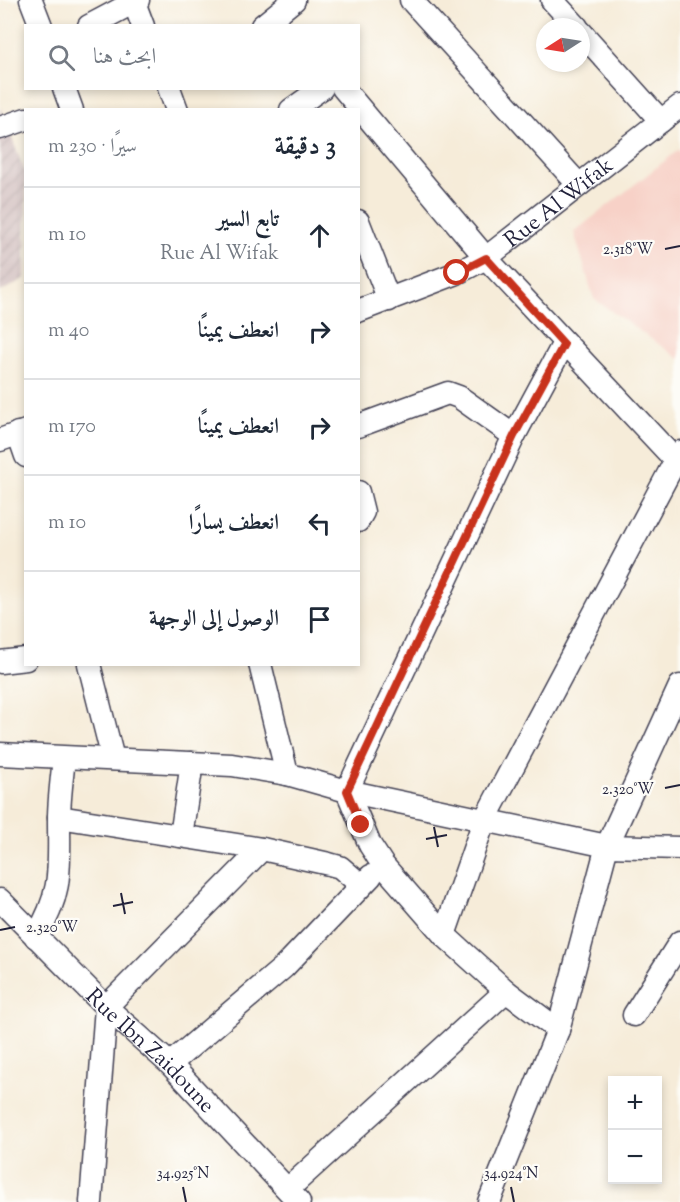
<!DOCTYPE html>
<html lang="ar">
<meta charset="utf-8">
<style>
:root{--surface:#fff;--page:#f6f6f7;--text:#1f2937;--muted:#747a83;--line:#e0e1e3}
body{margin:0;font-family:"Sorts Mill Goudy",Amiri,serif;background:var(--page);color:var(--text);direction:rtl}
.controls{position:absolute;right:18px;bottom:18px;display:grid;overflow:hidden;border-radius:0px;box-shadow:0 3px 9px #0003}
.controls button{width:54px;height:54px;display:grid;place-items:center;padding:0;border:0;border-bottom:2px solid var(--line);background:var(--surface);color:var(--text);font:30px sans-serif}
.compass{position:absolute;left:536px;top:18px;width:54px;height:54px;border-radius:50%;background:var(--surface);box-shadow:0 3px 9px #0003;rotate:258deg}
.stop{position:absolute;width:18px;height:18px;margin:-14px;border:4px solid #c8321e;border-radius:50%;background:#fff}
.stop.end{background:#c8321e;border-color:#fff;box-shadow:0 2px 6px #0008}
.list{margin:0;padding:0;list-style:none}
h2{display:flex;justify-content:space-between;align-items:center;height:78px;margin:0;padding:0 24px;font-size:26px}
h2 small{font-size:20px;font-weight:400;color:var(--muted)}
.list li{display:grid;grid-template-columns:39px 1fr auto;gap:18px;align-items:center;box-sizing:border-box;height:96px;padding:0 24px;border-top:2px solid var(--line)}
.list b{display:block;font-size:22px;white-space:nowrap}
.list p{margin:0;font-size:20px;white-space:nowrap;color:var(--muted)}
.list em{font-size:20px;font-style:normal;color:var(--muted)}
.icon{flex:none;width:33px;height:33px;fill:none;stroke:currentColor;stroke-width:2;stroke-linecap:round;stroke-linejoin:round}
.map{position:relative;flex:none;width:680px;height:1202px;overflow:hidden;direction:ltr}
.search{position:absolute;background:var(--surface);box-shadow:0 3px 9px #0003;left:24px;top:24px;width:336px;height:66px;display:flex;align-items:center;gap:15px;box-sizing:border-box;padding:0 21px;border-radius:0px;color:var(--muted);font-size:22px}
.panel{position:absolute;background:var(--surface);box-shadow:0 3px 9px #0003;left:24px;top:108px;width:336px;height:558px;border-radius:0px;direction:rtl}
.map>svg:first-child{display:block}
.built{fill:#f7d1c7}
.industrial{fill:url(#industrial-furrows)}
.lines{fill:none;stroke-linecap:round;stroke-linejoin:round}
.minor-casing{stroke:#424053;stroke-width:25}
.minor{stroke:#fff;stroke-width:22}
.route{stroke:#c8321e;stroke-width:8}
.ticks{fill:none;stroke:#22223b;stroke-width:2}
.labels{text-anchor:middle;stroke-width:4.5;stroke-linejoin:round;paint-order:stroke}
.street-label{font-size:22px;fill:#22223b;stroke:#fdfcf7}
.ticks-label{font-size:15px;text-anchor:middle;fill:#22223b;stroke:#fdfcf7;stroke-width:4.5;stroke-linejoin:round;paint-order:stroke}
</style>
<div class="map">
<svg width="680" height="1202" viewBox="0 0 680 1202">
<defs>
<pattern id="industrial-furrows" width="10" height="10" patternUnits="userSpaceOnUse" patternTransform="scale(1.5)"><rect width="10" height="10" fill="#d2bfc0"/><path d="M-1 1l2-2M0 10L10 0M9 11l2-2" fill="none" stroke="#b4a4a6"/></pattern>
</defs>
<rect width="100%" height="100%" fill="#fdfcf7"/>
<filter id="ink" filterUnits="userSpaceOnUse"><feTurbulence type="fractalNoise" baseFrequency=".0167" numOctaves="2"/><feDisplacementMap in="SourceGraphic" scale="12" xChannelSelector="R" yChannelSelector="G"/><feConvolveMatrix kernelMatrix="1 2 1 2 8 2 1 2 1" color-interpolation-filters="sRGB"/></filter>
<filter id="wash" filterUnits="userSpaceOnUse"><feTurbulence type="fractalNoise" baseFrequency=".008" numOctaves="4" result="noise"/><feDisplacementMap in="SourceGraphic" scale="24" xChannelSelector="R" yChannelSelector="G"/><feGaussianBlur stdDeviation="1.35" result="paint"/><feColorMatrix in="noise" values="0 0 0 0 0 0 0 0 0 0 0 0 0 0 0 0 0 1.4 0 .05"/><feComposite in="paint" operator="in"/></filter>
<g filter="url(#wash)">
<rect width="100%" height="100%" fill="#f6ecd9"/>
<polygon class="built" points="680,149 680,359 594,299 574,232"/>
<polygon class="industrial" points="0,107 26,175 25,278 0,292"/>
</g>
<g filter="url(#ink)">
<g class="lines">
<defs>
<g id="minor">
<polyline points="31,0 41,26"/>
<polyline points="411,0 579,185"/>
<polyline points="552,0 577,27"/>
<polyline points="134,2 143,26"/>
<polyline points="89,26 138,0"/>
<polyline points="262,26 294,0"/>
<polyline points="581,32 661,121"/>
<polyline points="64,88 72,110"/>
<polyline points="169,88 177,110"/>
<polyline points="343,88 486,258 680,465"/>
<polyline points="291,110 322,88"/>
<polyline points="0,128 26,119"/>
<polyline points="358,221 389,300"/>
<path id="s1" d="M358 311 457 273 486 258 680 106"/>
<polyline points="358,426 448,393 459,397 514,436"/>
<polyline points="18,433 26,456"/>
<polyline points="0,440 26,431"/>
<polyline points="358,492 363,512 358,521"/>
<polyline points="0,662 26,659"/>
<polyline points="89,664 113,759"/>
<polyline points="260,664 287,774"/>
<polyline points="0,754 232,765 287,774 347,791 607,846 680,848"/>
<polyline points="59,817 262,849 329,864 340,867 361,885"/>
<polyline points="181,836 192,763"/>
<path id="s2" d="M0 900 106 1007 170 1064 299 1202"/>
<polyline points="444,935 484,821 680,452"/>
<path d="M36 937C63 892 59 869 59 819 59 799 62 778 64 758"/>
<polyline points="634,1015 680,942"/>
<polyline points="558,1030 506,991 444,935 383,865 370,845 347,791 514,436 564,343"/>
<polyline points="170,1064 284,967 371,876"/>
<polyline points="288,1189 506,991"/>
<polyline points="91,1202 106,1007 262,849"/>
<polyline points="489,1202 558,1030 607,846 680,686"/>
</g>
</defs>
<use href="#minor" class="minor-casing"/>
<use href="#minor" class="minor"/>
</g>
</g>
<g class="lines" filter="url(#ink)">
<polyline class="route" points="361,825 347,791 514,436 564,344 486,258 457,273"/>
</g>
<path class="ticks" d="M665 249 680 246M665 788 680 785M434 827 438 847M426 839 447 835M121 893 125 914M113 906 133 902M0 930 15 927M183 1187 186 1202M511 1187 514 1202"/>
<g class="labels">
<g class="street-label">
<text dy="8" stroke="none"><textPath href="#s1" startOffset="230">Rue Al Wifak</textPath></text>
<text dy="8" stroke="none"><textPath href="#s2" startOffset="213">Rue Ibn Zaidoune</textPath></text>
</g>
</g>
<g class="ticks-label">
<text x="628" y="254">2.318°W</text>
<text x="628" y="794">2.320°W</text>
<text x="52" y="932">2.320°W</text>
<text x="183" y="1178">34.925°N</text>
<text x="511" y="1178">34.924°N</text>
</g>
</svg>
<div class="controls">
<button>+</button>
<button>−</button>
</div>
<svg class="compass" viewBox="-18 -18 36 36"><path d="M0-13l5 13h-10z" fill="#e53935"/><path d="M0 13l5-13h-10z" fill="#747a83"/></svg>
<div class="stop" style="left:457px;top:273px"></div>
<div class="stop end" style="left:361px;top:825px"></div>
<div class="search"><svg class="icon" aria-label="search" viewBox="0 0 24 24"><circle cx="10" cy="10" r="6"/><path d="M15 15l6 6"/></svg>ابحث هنا</div>
<section class="panel">
<h2>3 دقيقة<small>سيرًا · 230 m</small></h2>
<ul class="list">
<li><svg class="icon" aria-label="ahead" viewBox="0 0 24 24"><path d="M12 20V5M6 11l6-6 6 6"/></svg><div><b>تابع السير</b><p>Rue Al Wifak</p></div><em>10 m</em></li>
<li><svg class="icon" aria-label="right" viewBox="0 0 24 24"><path d="M7 20v-9h11M14 6l5 5-5 5"/></svg><div><b>انعطف يمينًا</b></div><em>40 m</em></li>
<li><svg class="icon" aria-label="right" viewBox="0 0 24 24"><path d="M7 20v-9h11M14 6l5 5-5 5"/></svg><div><b>انعطف يمينًا</b></div><em>170 m</em></li>
<li><svg class="icon" aria-label="left" viewBox="0 0 24 24"><path d="M17 20v-9H6M10 6l-5 5 5 5"/></svg><div><b>انعطف يسارًا</b></div><em>10 m</em></li>
<li><svg class="icon" aria-label="arrive" viewBox="0 0 24 24"><path d="M6 21V4h12l-3 4 3 4H6"/></svg><div><b>الوصول إلى الوجهة</b></div></li>
</ul>
</section>
</div>
